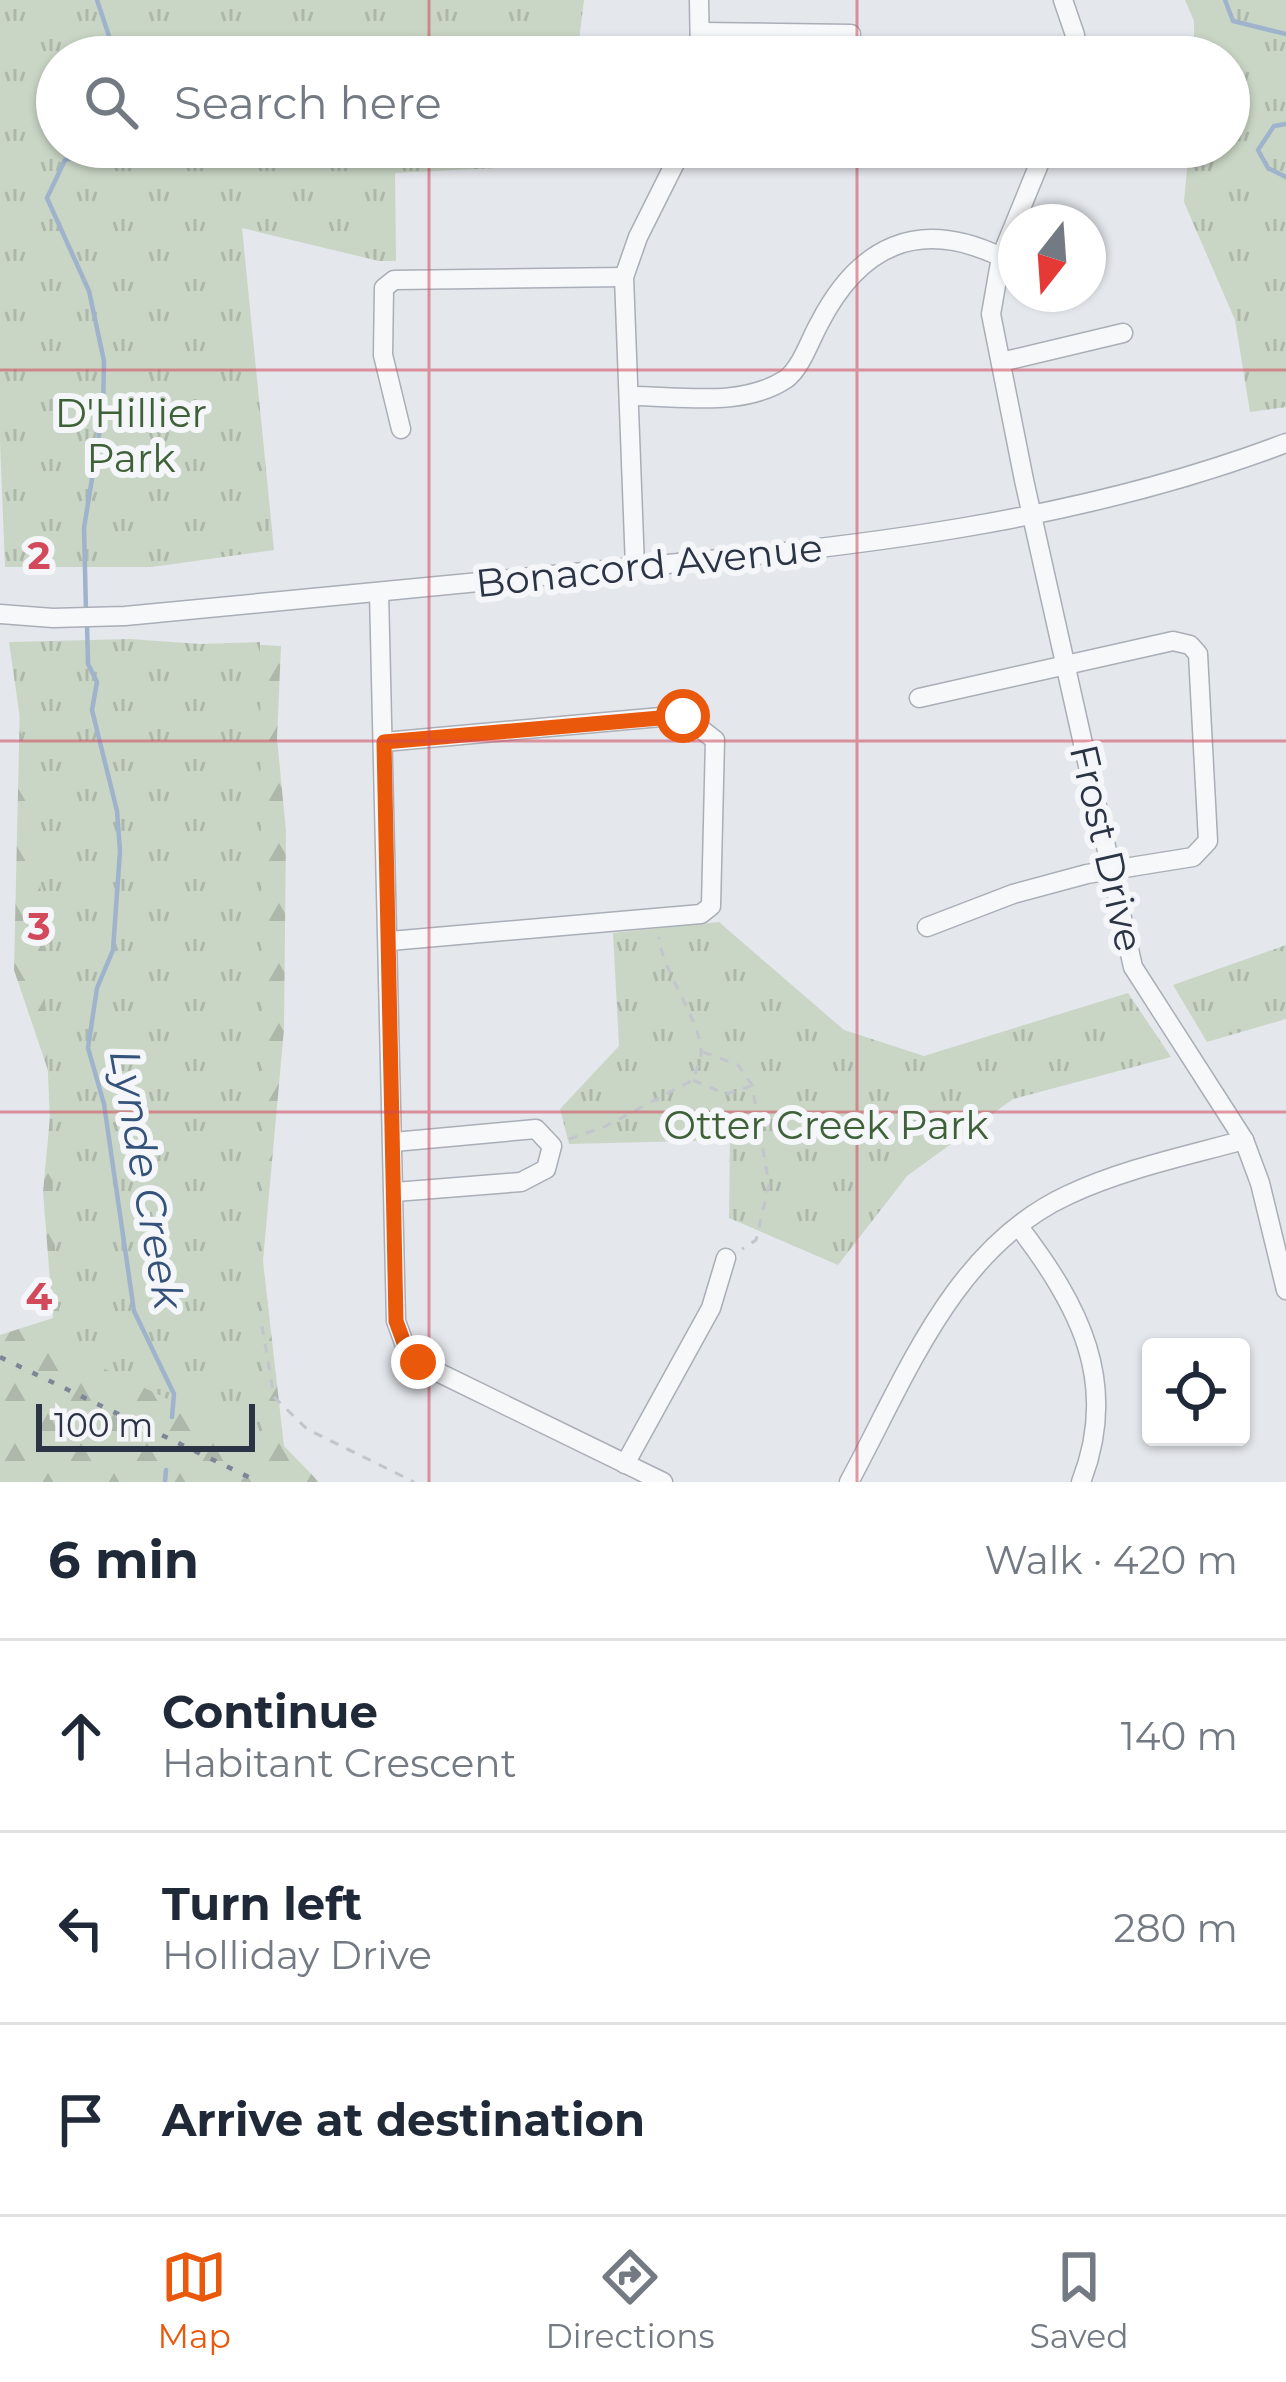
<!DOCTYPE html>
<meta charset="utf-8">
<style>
:root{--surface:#fff;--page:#f2f2f3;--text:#1f2937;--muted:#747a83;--line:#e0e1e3;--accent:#ea580c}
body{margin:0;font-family:Montserrat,sans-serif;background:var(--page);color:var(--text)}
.controls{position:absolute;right:36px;bottom:36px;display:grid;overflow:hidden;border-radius:12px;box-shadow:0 3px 9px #0004}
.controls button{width:108px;height:108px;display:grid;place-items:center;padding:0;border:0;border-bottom:3px solid var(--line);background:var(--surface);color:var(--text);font:60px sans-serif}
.compass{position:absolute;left:998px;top:204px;width:108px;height:108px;border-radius:50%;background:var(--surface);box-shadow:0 3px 9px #0004;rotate:197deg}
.scale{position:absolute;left:36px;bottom:30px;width:219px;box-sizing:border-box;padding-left:12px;border:6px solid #2b3445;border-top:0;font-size:33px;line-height:42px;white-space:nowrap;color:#2b3445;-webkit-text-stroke:9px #f4f6f9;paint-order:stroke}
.stop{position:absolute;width:36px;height:36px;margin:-27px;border:9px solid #ea580c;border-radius:50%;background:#fff}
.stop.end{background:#ea580c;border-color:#fff;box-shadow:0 3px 12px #0008}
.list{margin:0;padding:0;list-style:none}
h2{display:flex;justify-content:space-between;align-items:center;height:156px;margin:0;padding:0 48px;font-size:51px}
h2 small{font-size:39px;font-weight:400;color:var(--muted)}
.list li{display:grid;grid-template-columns:78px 1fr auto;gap:36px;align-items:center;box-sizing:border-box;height:192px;padding:0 48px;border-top:3px solid var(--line)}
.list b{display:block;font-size:45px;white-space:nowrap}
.list p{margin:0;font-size:39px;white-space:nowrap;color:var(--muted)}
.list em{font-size:39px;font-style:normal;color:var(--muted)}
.icon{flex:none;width:66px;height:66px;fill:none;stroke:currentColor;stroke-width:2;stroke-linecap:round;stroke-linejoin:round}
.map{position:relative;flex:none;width:1286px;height:1482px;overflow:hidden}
.search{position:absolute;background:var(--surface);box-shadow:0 3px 9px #0004;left:36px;right:36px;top:36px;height:132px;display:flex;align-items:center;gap:30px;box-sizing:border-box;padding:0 42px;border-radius:66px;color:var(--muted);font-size:45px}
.sheet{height:732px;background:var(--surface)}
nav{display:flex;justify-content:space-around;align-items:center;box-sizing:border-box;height:168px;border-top:3px solid var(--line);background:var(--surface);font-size:33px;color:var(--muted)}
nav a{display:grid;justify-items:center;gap:6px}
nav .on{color:var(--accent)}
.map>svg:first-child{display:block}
.forest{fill:url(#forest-firs)}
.park{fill:url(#park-tufts)}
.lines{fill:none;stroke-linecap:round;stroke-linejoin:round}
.stream{stroke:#9fb4cc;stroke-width:4.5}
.minor-casing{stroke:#a9aeb7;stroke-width:21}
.path{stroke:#c2c5cb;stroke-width:3;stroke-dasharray:9 9;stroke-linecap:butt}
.minor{stroke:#f7f8fa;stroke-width:18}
.rail{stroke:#7d8696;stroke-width:4.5;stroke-dasharray:6 12;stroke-linecap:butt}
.route{stroke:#ea580c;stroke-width:15}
.grid{fill:none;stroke:#d1495b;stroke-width:3;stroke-opacity:0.55}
.labels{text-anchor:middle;stroke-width:12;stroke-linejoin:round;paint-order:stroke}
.park-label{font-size:39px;fill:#3f6138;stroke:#f4f6f9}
.street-label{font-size:39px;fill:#2b3445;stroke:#f4f6f9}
.water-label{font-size:42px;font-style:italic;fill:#34527a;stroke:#f4f6f9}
.grid-label{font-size:39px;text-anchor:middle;font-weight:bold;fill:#d1495b;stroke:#f4f6f9;stroke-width:12;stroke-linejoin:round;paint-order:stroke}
</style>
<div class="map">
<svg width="1286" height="1482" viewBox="0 0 1286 1482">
<defs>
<pattern id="forest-firs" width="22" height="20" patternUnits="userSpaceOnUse" patternTransform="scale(3)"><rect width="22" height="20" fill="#c9d6c5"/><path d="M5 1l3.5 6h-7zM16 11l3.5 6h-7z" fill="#adb8ab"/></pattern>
<pattern id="park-tufts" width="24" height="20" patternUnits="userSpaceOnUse" patternTransform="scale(3)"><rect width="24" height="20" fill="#c9d6c5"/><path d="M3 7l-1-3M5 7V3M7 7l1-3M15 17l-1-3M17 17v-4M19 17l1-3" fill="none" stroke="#adb8ab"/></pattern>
</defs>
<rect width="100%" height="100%" fill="#e4e7ec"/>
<polygon class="forest" points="227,643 281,646 277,739 286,831 284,1029 263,1261 284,1446 319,1482 0,1482 0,1335 53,1318 43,1192 53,1085 14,970 20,701"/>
<g class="park">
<polygon points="0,0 584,0 577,57 57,57 57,147 545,147 538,166 395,173 396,261 379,261 242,228 274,550 152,567 5,567 0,442"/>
<polygon points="1185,0 1286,0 1286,407 1250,412 1235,320 1184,202 1189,147 1229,147 1229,57 1194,57 1194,21"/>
<polygon points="130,639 200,644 260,642 264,1445 59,1347 39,850 9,642"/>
<polygon points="719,922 844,1030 924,1056 1128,993 1171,1057 1013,1099 907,1176 838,1265 729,1218 730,1140 569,1144 560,1109 619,1046 613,933"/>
<polygon points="1286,945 1286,1019 1207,1042 1173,985"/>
</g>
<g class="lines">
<g class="stream">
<polyline points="97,0 116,57"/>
<polyline points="1225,0 1233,21 1286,34"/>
<polyline points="1286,124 1274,126 1258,150 1268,168 1286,177"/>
<polyline points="86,612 84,528 103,411 104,361 89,291 47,198 65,160 121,147"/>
<polyline points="87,624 88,664 97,682 92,710 117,811 120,851 113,950 97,988 88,1048 104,1104 134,1311 174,1394 172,1417"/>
<polyline points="165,1482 166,1470"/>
</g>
<defs>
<g id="minor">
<polyline points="699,0 700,57"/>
<polyline points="1063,0 1075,35 1074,57"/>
<polyline points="700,32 851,34"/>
<polyline points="1046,147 1001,257 991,314 1024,480 1133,967 1244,1140 1260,1183 1286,1290"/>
<polyline points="1001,362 1123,333"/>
<path d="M631 396C681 396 742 408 786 379 801 368 810 340 819 324 859 246 918 217 1001 257"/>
<polyline points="401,429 383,355 384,288 394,280 624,277"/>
<polyline points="635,567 624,277 638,237 683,147"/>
<polyline points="379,592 396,1321 404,1343 417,1362 663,1482"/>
<path d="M0 614 53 618 125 616C292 600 458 584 625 568 850 547 1073 524 1286 443"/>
<polyline points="919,698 1173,641 1190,645 1198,654 1208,841 1193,857 1087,874 1013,894 927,927"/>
<polyline points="384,742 683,715 715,740 711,906 701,914 390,941"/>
<polyline points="394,1142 536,1129 552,1146 546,1169 521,1182 395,1192"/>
<path d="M1019 1227C1079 1305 1120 1383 1081 1482"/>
<polyline points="625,1464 711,1308 726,1258"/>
<path d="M849 1482C906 1377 953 1248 1068 1195 1123 1169 1186 1156 1244 1140"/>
</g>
</defs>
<use href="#minor" class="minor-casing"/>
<g class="path">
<polyline points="703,1052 738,1065 752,1085 769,1184 756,1240 742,1249"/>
<polyline points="693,1080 726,1094 751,1086"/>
<path d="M569 1139 604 1127 693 1080C695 1072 701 1061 701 1053 702 1022 662 972 659 937"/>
<polyline points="262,1326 274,1397 307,1429 414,1482"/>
</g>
<use href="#minor" class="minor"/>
<polyline class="rail" points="0,1357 259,1482"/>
</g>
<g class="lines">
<polyline class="route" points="418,1362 404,1343 396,1321 384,742 683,716"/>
</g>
<path class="grid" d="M429 0V57M857 0V57M429 147V1482M857 147V1482M0 370H1286M0 741H1286M0 1112H1286"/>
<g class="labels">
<g class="park-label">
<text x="131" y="427">D'Hillier<tspan x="131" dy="45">Park</tspan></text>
<text x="826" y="1139">Otter Creek Park</text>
</g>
<g class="street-label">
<text transform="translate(649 565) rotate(-6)" y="14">Bonacord Avenue</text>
<text transform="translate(1107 848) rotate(77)" y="14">Frost Drive</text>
</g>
<g class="water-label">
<text transform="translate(147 1179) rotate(80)" y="15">Lynde Creek</text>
</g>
</g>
<g class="grid-label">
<text x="39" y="569">2</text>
<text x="39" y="940">3</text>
<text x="39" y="1310">4</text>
</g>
</svg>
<div class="controls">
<button><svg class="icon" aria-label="locate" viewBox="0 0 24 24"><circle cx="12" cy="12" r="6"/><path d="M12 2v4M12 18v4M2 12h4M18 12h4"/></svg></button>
</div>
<svg class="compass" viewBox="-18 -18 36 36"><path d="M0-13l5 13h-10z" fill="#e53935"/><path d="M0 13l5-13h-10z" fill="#747a83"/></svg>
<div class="scale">100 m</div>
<div class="stop" style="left:683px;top:716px"></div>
<div class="stop end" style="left:418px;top:1362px"></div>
<div class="search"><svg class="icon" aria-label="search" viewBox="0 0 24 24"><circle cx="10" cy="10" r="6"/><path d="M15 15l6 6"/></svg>Search here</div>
</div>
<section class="sheet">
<h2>6 min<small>Walk · 420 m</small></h2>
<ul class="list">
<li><svg class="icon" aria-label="ahead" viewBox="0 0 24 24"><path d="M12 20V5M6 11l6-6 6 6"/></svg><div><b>Continue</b><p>Habitant Crescent</p></div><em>140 m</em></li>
<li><svg class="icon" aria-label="left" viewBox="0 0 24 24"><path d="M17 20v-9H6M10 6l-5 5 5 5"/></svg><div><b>Turn left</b><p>Holliday Drive</p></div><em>280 m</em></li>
<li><svg class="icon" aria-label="arrive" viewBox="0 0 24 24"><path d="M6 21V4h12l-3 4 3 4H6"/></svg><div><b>Arrive at destination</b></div></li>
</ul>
</section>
<nav>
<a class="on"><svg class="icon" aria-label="map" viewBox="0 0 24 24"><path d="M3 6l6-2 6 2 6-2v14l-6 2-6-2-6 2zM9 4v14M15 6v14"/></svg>Map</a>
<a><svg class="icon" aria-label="directions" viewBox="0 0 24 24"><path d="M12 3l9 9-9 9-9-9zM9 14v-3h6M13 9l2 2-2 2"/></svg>Directions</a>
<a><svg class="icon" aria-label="saved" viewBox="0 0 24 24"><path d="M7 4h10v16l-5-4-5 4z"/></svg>Saved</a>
</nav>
